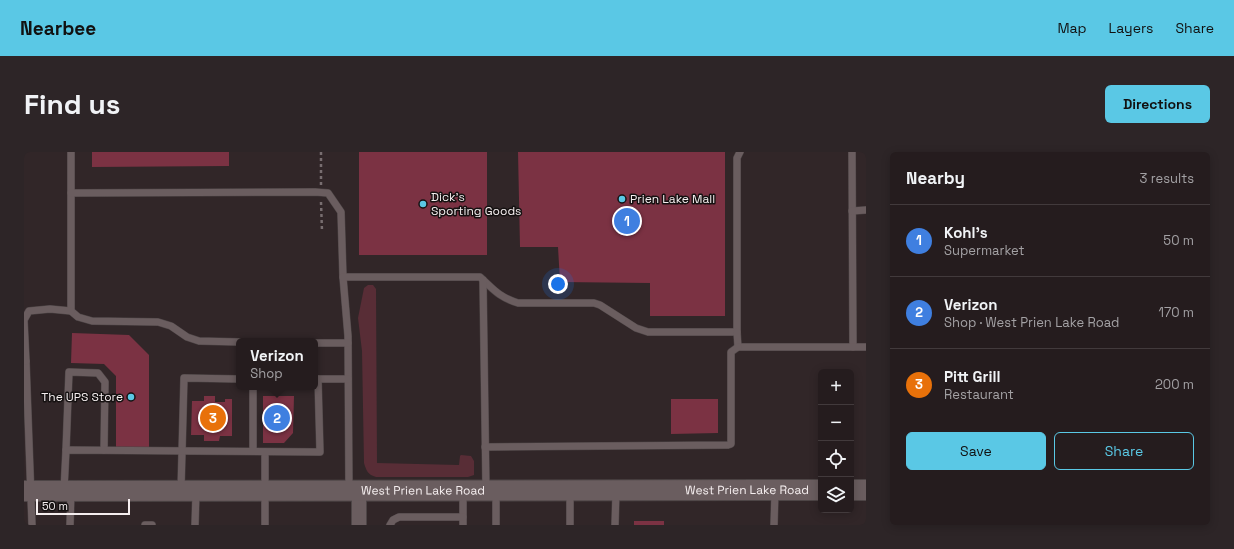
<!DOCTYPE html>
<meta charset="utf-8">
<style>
:root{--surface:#251c1e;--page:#2d2527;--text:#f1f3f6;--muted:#a3a1a4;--line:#423a3c;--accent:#5ac8e5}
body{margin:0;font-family:"Space Grotesk",sans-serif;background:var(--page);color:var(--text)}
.controls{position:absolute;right:12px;bottom:12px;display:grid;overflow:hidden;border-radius:6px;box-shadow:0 2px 10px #0003}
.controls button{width:36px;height:36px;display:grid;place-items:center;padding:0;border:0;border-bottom:1px solid var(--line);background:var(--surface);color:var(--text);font:20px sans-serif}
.scale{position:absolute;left:12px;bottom:10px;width:94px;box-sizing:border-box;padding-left:4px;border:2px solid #f5eeef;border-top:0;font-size:11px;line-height:14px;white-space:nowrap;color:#f5eeef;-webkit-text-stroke:3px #151111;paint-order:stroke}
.you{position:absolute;left:534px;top:132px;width:14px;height:14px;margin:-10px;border:3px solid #fff;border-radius:50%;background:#1a73e8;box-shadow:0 0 0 6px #1a73e833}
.badge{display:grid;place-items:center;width:26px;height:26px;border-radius:50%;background:var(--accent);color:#fff;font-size:13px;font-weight:700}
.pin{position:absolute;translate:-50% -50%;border:2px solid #fff;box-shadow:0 1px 4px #0006}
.popup{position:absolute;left:212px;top:186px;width:82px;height:52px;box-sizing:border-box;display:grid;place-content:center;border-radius:6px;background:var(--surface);filter:drop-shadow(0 1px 3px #0005);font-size:13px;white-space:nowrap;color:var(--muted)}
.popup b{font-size:15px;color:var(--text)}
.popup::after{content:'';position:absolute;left:50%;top:100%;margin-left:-8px;border:8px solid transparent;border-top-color:var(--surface)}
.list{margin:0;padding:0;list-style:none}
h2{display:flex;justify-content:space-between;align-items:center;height:52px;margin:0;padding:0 16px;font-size:17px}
h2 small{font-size:13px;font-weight:400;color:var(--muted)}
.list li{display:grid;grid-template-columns:26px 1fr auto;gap:12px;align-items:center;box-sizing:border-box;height:72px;padding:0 16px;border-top:1px solid var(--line)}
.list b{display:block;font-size:15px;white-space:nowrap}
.list p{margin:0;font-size:13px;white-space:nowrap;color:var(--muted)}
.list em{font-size:13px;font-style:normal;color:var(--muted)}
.actions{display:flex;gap:8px;padding:12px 16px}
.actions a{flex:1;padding:9px 0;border:1px solid var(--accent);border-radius:6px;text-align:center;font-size:14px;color:var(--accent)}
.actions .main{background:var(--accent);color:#111}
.icon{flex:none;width:22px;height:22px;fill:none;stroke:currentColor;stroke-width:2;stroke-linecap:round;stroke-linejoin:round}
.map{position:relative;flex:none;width:842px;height:373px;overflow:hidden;border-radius:6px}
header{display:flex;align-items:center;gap:24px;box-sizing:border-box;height:56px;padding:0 20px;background:var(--accent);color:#111}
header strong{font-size:19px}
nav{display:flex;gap:22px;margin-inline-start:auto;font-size:14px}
.intro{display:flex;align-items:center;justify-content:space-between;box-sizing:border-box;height:96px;padding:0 24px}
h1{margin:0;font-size:28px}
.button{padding:10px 18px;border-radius:6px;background:var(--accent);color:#111;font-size:14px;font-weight:700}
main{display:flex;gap:24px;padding:0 24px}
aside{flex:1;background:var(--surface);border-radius:6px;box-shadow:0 2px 10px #0003}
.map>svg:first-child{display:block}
.green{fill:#582d36}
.building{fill:#7b3243}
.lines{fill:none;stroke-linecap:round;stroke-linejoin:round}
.lane-casing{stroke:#4d4546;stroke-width:8}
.street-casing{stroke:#4d4546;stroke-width:16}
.secondary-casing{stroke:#4d4546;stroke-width:22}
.path{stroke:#786e70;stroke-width:2.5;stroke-dasharray:3 3;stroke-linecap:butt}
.lane{stroke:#6a5d5f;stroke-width:7}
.street{stroke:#6a5d5f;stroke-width:14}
.secondary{stroke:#6a5d5f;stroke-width:20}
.poi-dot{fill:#5ac8e5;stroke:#151111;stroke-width:1.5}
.labels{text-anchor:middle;stroke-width:3;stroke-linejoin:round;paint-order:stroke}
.poi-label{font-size:12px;fill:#f5eeef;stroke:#151111;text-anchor:start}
.street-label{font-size:12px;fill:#f5eeef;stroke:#151111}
</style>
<header>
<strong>Nearbee</strong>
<nav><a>Map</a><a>Layers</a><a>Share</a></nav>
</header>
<div class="intro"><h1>Find us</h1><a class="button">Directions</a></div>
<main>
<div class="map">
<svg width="842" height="373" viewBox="0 0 842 373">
<rect width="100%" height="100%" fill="#312628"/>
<path class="green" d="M344 133H349L352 137 353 311 435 313 436 304 437 303 447 304 450 309V323L444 325H352C344 323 342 318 340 311L338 199 334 166 340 136Z"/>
<g class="building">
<polygon points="68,0 205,0 205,14 68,15"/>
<rect x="335" y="0" width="128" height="103"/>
<polygon points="494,0 701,0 701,164 626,164 626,131 536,130 534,95 496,95"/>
<polygon points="48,181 105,183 125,203 125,296 92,296 92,224 80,212 47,211"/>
<polygon points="180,244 191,244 191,250 201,250 201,247 208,247 208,284 196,284 195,289 180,289 180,283 167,283 168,249 180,249"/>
<polygon points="239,244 270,244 269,281 260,291 239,291"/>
<polygon points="647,247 694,247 694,281 647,282"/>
<rect x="610" y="369" width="30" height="4"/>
</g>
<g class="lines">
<defs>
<g id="lane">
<polyline points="47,0 47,159 54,165 68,169 134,170 147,174 163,185 175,189 215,190"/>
<polyline points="828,0 829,195"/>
<polyline points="47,41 291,40 304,41 317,60 319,125 324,184 325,338"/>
<polyline points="828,59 842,58"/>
<path d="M319 125H456C470 138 475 145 494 151H570L576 153 612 176 624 180H713V6L716 0"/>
<polyline points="459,128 462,338"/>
<polyline points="713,180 714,195 842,195"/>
<polyline points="291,191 324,191"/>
<polyline points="0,209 2,209 8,373"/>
<polyline points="2,209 0,168 5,159 26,157 47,159"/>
<polyline points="291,227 324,227"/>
<polyline points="461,295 704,293 707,292 707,200 714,195"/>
<polyline points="42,298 45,220 74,221 81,230 80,298"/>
<polyline points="229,299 229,235"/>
<polyline points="241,300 241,373"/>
<polyline points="157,337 160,226 215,227"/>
<polyline points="40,338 42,298 296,300 294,227"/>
<polyline points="439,339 439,373"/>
<polyline points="546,340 546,373"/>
<polyline points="46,373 47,341"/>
<polyline points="121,373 128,373"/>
<polyline points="171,373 172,341"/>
<polyline points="366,373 369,368 375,365 439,365"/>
<polyline points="472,373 472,339"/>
<polyline points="591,373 592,340"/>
<polyline points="750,373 751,340"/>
</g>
<polyline id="street" points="335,338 335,373"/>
<g id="secondary">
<polyline points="827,338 842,338"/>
<path id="s1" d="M0 339 797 338"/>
</g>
</defs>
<use href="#lane" class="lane-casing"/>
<use href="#street" class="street-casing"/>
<use href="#secondary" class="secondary-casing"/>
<g class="path">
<polyline points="297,0 297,33"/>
<polyline points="297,50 298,79"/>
</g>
<use href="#lane" class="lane"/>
<use href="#street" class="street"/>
<use href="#secondary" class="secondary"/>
</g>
<g class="poi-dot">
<circle cx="598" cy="47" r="4"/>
<circle cx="399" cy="52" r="4"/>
<circle cx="107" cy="245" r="4"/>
</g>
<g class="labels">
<g class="poi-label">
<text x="407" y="49">Dick's<tspan x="407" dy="14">Sporting Goods</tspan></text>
<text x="606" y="51">Prien Lake Mall</text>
<text x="99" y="249" text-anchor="end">The UPS Store</text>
</g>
<g class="street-label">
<text dy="4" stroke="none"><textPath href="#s1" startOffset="399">West Prien Lake Road</textPath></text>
<text dy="4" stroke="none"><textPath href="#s1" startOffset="723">West Prien Lake Road</textPath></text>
</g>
</g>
</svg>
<div class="controls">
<button>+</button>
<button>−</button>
<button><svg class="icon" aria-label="locate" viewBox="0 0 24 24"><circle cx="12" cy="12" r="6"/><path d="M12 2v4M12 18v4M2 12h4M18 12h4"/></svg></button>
<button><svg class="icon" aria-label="layers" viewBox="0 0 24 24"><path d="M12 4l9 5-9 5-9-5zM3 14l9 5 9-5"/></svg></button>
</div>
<div class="scale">50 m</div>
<div class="you"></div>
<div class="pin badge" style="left:603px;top:69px;background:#3f7fe0">1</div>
<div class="pin badge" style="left:253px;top:266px;background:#3f7fe0">2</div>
<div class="popup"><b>Verizon</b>Shop</div>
<div class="pin badge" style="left:189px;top:266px;background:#e8710a">3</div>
</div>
<aside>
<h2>Nearby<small>3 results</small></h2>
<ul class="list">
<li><span class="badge" style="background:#3f7fe0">1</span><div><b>Kohl's</b><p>Supermarket</p></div><em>50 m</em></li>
<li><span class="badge" style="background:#3f7fe0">2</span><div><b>Verizon</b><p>Shop · West Prien Lake Road</p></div><em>170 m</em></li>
<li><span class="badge" style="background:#e8710a">3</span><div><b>Pitt Grill</b><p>Restaurant</p></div><em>200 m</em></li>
</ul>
<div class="actions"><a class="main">Save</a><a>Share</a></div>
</aside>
</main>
